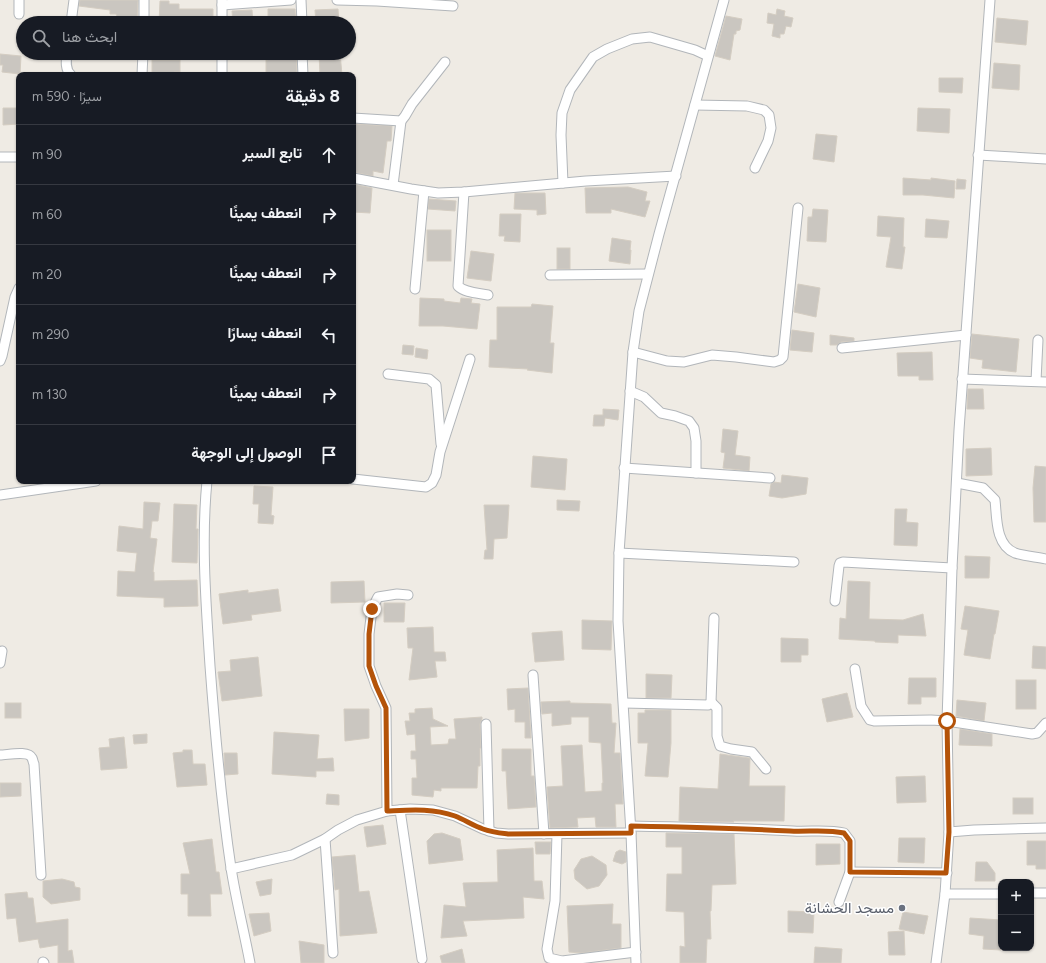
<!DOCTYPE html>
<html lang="ar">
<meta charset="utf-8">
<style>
:root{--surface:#171b24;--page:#242831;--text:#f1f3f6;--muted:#9ea1a6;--line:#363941}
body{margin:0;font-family:Figtree,Vazirmatn,sans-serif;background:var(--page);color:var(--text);direction:rtl}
.controls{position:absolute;right:12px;bottom:12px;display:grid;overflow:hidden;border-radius:8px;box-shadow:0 1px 3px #0004}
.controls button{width:36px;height:36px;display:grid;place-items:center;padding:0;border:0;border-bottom:1px solid var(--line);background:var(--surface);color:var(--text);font:20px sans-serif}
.stop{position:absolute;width:12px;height:12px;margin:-9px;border:3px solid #b45309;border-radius:50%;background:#fff}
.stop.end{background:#b45309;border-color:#fff;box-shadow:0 1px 4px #0008}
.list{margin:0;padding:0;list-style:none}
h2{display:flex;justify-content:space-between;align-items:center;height:52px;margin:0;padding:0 16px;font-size:17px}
h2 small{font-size:13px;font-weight:400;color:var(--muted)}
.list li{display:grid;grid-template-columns:26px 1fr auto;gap:12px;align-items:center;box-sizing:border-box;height:60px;padding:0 16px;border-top:1px solid var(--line)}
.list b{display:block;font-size:15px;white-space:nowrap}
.list em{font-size:13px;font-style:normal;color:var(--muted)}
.icon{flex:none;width:22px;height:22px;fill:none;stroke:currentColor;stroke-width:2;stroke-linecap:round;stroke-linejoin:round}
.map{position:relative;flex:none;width:1046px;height:963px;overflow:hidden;direction:ltr}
.search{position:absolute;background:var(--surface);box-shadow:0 1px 3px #0004;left:16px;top:16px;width:340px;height:44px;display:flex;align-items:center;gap:10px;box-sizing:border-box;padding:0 14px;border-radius:22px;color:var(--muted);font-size:15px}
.panel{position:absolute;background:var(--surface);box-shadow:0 1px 3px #0004;left:16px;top:72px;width:340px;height:412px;border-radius:8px;direction:rtl}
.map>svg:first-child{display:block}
.building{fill:#cac6c0;stroke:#d4cdc2}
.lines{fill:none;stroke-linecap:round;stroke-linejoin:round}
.minor-casing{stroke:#b2b6ba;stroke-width:11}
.minor{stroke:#fff;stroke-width:9}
.route{stroke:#b45309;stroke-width:5}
.worship-dot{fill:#6b7280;stroke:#fff;stroke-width:1.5}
.labels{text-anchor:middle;stroke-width:3;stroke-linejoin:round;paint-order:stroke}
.worship-label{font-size:15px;fill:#5b616d;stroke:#fff;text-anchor:end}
</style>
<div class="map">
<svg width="1046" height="963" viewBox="0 0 1046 963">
<rect width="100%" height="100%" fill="#efebe4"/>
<g class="building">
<polygon points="80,0 138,0 137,22 120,22 116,14 110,14 110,10 79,6"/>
<polygon points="160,1 169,1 169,4 179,4 179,9 213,9 213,23 159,23"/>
<polygon points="268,9 295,9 296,23 268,23"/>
<polygon points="338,9 339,23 316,23 315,10"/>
<polygon points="777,9 785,11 784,16 793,18 791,27 786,26 784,34 780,34 780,38 772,36 774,24 767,23 768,13 776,15"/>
<polygon points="252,10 253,23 233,23 232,11"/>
<polygon points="726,16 742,19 740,30 736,31 736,34 734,34 730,60 715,56"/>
<polygon points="997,18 1028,21 1026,45 995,42"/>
<polygon points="268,53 296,53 297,75 266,75 266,60 268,60"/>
<polygon points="319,53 340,53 342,75 320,75"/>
<polygon points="0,54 21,56 20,74 2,72 3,65 0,65"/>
<polygon points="152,60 180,60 180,72 174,72 174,75 152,75"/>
<polygon points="994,63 1020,65 1019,90 992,88"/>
<polygon points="939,78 963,78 962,93 939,92"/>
<polygon points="3,108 19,108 19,124 3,125"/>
<polygon points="918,108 950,109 949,133 917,131"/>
<polygon points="353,124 392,126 391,141 387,141 383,173 373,171 373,176 353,172"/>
<polygon points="816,134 837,136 834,162 813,159"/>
<polygon points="903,178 931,180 931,178 955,181 954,198 923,195 903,195"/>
<polygon points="957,179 966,180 965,189 956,189"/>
<polygon points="353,184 372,188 370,213 353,212"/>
<polygon points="628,187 647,192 645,201 650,201 645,217 611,209 611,213 586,213 585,188"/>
<polygon points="515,193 545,193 546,214 537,215 537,210 514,209"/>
<polygon points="429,199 456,201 455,211 428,209"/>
<polygon points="813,209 828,210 826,242 807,241 808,217 812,217"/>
<polygon points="500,214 521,214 520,242 504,241 505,236 499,236"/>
<polygon points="878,216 904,218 903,247 905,247 902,269 886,267 891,237 877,236"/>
<polygon points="926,219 949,221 947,238 925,237"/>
<rect x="427" y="230" width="24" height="31"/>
<polygon points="612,238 631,241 630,250 631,250 630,264 609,261"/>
<rect x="557" y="248" width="13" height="21"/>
<polygon points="471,251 494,254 491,281 467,278"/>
<polygon points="798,284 820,288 816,317 794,312"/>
<polygon points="420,298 444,299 444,301 460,303 461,298 472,299 471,303 480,304 477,329 443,326 419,326"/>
<polygon points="532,304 553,306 550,343 554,343 552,373 527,370 528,369 489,367 490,340 497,340 497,307 531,307"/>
<polygon points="792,330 814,333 812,352 790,350"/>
<polygon points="972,334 1019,339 1016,372 982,368 983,360 970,358"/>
<polygon points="830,335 854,338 854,341 841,342 837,345 830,345"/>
<polygon points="403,345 414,346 413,355 402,354"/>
<polygon points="416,348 428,350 427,359 415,357"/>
<polygon points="932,352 933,380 919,380 919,376 898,376 897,353"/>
<polygon points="968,389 983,389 984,409 967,409"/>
<polygon points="603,409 619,410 618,420 605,418 604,426 593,426 594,415 603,415"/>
<polygon points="723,429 738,431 735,455 750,457 749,471 723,468 725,453 721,452"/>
<polygon points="991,448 992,475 966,476 966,449"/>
<polygon points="533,456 567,459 565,490 531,487"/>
<polygon points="1035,466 1046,467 1046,522 1034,522 1033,488"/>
<polygon points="782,475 808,478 806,494 782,498 769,496 771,484 774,482 781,483"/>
<polygon points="254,486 273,487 271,515 274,516 273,524 258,523 259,504 253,504"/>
<polygon points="557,500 580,501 579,511 557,510"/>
<polygon points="144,502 160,503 158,521 152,521 150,538 157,539 153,572 154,572 154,581 197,580 198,606 164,607 164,598 117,596 118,571 135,572 137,553 117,551 119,526 143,529"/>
<polygon points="174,504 197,505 196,529 198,529 197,563 172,562"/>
<polygon points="484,505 509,505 507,538 494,539 493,559 484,559 485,550 487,550"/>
<polygon points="895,509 907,509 906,522 918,523 917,546 894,545"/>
<polygon points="965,556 990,557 989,578 965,578"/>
<polygon points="364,581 365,602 331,603 331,582"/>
<polygon points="848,581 870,582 869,619 903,620 923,614 926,636 898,635 898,643 875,642 875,641 839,639 840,618 846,619"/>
<polygon points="278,589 281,611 251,615 252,620 223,624 219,594 248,590 248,593"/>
<polygon points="384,603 405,603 404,622 384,622"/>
<polygon points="965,606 999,611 995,634 994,634 990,659 964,655 968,630 961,629"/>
<polygon points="582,620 612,621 611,650 582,649"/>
<polygon points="433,627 434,652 445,652 446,661 435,661 437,677 409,680 413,648 408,648 407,628"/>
<polygon points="562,631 564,660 535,662 532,633"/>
<polygon points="781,638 808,639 808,655 801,655 801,662 781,662"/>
<polygon points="1033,646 1046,647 1046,669 1032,668"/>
<polygon points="258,657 262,696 222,701 218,672 231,671 230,660"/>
<polygon points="646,674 672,675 671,698 646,698"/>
<polygon points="909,678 936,678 936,697 921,697 921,704 908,704"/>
<rect x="1016" y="680" width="20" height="29"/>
<polygon points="528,688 531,738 525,738 525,722 515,722 515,709 508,710 507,689"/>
<polygon points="847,693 853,717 827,722 822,699"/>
<polygon points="957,700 986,703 984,721 956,716"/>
<polygon points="570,701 570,703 611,704 612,723 616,723 614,753 620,753 623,804 615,804 616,827 596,827 595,817 577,818 578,827 550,828 547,787 563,786 561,746 582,745 585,792 602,791 602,783 603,783 601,743 589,742 589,717 571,717 571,724 552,726 552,713 542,714 541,702"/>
<rect x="5" y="703" width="16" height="15"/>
<polygon points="432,708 433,719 448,726 430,727 431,745 448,744 449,739 456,739 454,719 482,717 482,719 480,724 481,748 480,748 480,766 478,766 477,788 441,788 441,791 434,790 433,797 412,795 412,778 417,778 416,759 411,759 411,751 416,751 415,734 407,735 405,721 410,721 409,713 415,713 415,709"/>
<polygon points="344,709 369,709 369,738 345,741"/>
<polygon points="645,710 671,710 671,743 668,777 645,776 648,743 638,743 638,713 645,713"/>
<polygon points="960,729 992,734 992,746 959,745"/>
<polygon points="274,732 319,735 317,759 333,758 334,771 316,771 316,777 272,774"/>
<polygon points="147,734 147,743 134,744 133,735"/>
<polygon points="124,737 127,768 101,770 99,748 110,747 109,739"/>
<polygon points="502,749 531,749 531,776 534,776 536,807 508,809 506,771 502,771"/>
<polygon points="183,750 192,750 193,764 205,764 207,785 177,787 173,753 183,752"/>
<polygon points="224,753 237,753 238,774 225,775"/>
<polygon points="720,754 749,758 750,759 749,786 785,786 784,821 733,821 734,822 679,821 680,787 718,789"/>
<polygon points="925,776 926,802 897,803 896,777"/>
<polygon points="0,783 21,783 21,796 0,797"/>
<polygon points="327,794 339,795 339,805 326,804"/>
<rect x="1013" y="798" width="20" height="16"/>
<polygon points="383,825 386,844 367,847 364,827"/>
<polygon points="442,833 460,839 463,860 429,864 427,841 434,834"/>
<polygon points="666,833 734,834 736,884 712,885 711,911 710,911 711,939 707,939 706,963 680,963 680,946 685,947 684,912 666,911 667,874 682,874 682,847 666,847"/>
<polygon points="899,838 925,838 924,863 898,862"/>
<polygon points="212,839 216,872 219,872 222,894 210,894 211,916 188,916 188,894 181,894 181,874 190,874 183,843"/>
<polygon points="1027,841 1046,841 1046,869 1036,869 1036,865 1027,865"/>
<polygon points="535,842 551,842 550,854 536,854"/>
<polygon points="816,844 840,844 840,864 816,865"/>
<polygon points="533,848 534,881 542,881 544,899 523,897 524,918 463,921 467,936 441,938 444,905 466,907 463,883 498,882 497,850"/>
<polygon points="620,850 626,852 626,862 622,864 613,861 616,852"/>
<polygon points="355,855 359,892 369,891 377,933 340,936 339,889 335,890 332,857"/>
<polygon points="592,856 606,865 607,875 599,886 587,889 575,879 574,870 581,859"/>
<polygon points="976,862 987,862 995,873 995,881 975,881"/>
<polygon points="62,879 74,882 75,887 80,888 80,900 51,904 43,897 43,881"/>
<polygon points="272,879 271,894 260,896 256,882"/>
<polygon points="27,892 28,898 33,898 36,923 68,919 68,951 72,950 74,963 58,963 58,945 40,948 38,939 19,942 16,918 7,919 5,894"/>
<polygon points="613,904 612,924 621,924 621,948 581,953 569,952 567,906"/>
<polygon points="788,911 814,912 813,933 788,932"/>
<polygon points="903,912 928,916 924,934 899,929"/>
<polygon points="269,913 271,931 254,936 249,914"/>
<polygon points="970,918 1001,920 1001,950 983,949 984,936 969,934"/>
<polygon points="904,931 905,955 889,955 888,932"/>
<polygon points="299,941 324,945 324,963 301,963"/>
<polygon points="815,947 842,949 841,963 814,963"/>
<polygon points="462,949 465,963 442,963 440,956"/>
</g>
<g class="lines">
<defs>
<g id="minor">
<polyline points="19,0 19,14"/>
<polyline points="222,0 222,23"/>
<polyline points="301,0 302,23"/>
<polyline points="337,0 377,1 453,6"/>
<polyline points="222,5 291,0"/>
<polyline points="71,23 74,0"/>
<polyline points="144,23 144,0"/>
<path d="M67 53C66 61 65 70 71 75"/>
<polyline points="302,53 303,75"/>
<polyline points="142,75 143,53"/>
<polyline points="222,75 222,53"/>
<polyline points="695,105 747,106 764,110 769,115 771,128 768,141 755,168"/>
<polyline points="353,118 401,121 405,116 412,104 445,62"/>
<polyline points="978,155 1046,159"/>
<polyline points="0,157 19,157"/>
<polyline points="353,178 411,189 438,193 464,192 586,181 676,176"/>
<polyline points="563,183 561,135 562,113 570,90 593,57 607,49 632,39 650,37 695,50 708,56"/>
<polyline points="393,185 401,121"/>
<path d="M464 192 458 286C465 293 478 293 488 295"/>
<polyline points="550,275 648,274"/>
<polyline points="415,289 424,191"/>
<polyline points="842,348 966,335"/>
<polyline points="633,352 667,361 684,362 712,355 736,357 774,362 780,360 783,357 798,208"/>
<polyline points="0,361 2,356 15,297 19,288"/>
<polyline points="388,374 429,379 436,385 441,444"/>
<polyline points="962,379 1046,382"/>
<polyline points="1036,381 1038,340"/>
<polyline points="630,391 644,397 661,413 675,416 689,421 694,428 696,441 696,473"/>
<polyline points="624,468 770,478"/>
<polyline points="353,479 426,487 432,483 436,475 440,452 470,359"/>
<path d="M207 481C201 542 206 604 210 666 215 733 221 801 231 868 236 900 244 931 250 963"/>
<path d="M957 483 983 488 995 500C997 517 995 545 1015 553 1024 556 1037 557 1046 559"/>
<polyline points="0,495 96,481"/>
<polyline points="619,553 794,562"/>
<polyline points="835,601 839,566 840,563 843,562 952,568"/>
<polyline points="0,663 2,651"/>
<polyline points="855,669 861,706 870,720 874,721 931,720 947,721 1032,734 1037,733 1046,723"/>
<polyline points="533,675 544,834"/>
<polyline points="711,702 717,708 717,736 720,746 731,749 752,752 766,769"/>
<polyline points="624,703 708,705 711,702 714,618"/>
<polyline points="486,724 489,831"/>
<path d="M0 755C8 755 28 750 32 758 33 760 33 762 34 764L41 875"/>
<polyline points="400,810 422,959"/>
<polyline points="387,811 386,708 376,686 369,666 369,634 372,609 378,597 397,594 408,595"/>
<path d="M631 826C685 827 739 828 793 831 810 832 827 829 844 833L850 841V872L839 902"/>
<polyline points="949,832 974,830 1046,828"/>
<polyline points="557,834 555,901 547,949 549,958 562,961 636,952"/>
<polyline points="325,839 333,953"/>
<polyline points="231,869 292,855 325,839 338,830 357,820 387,811 410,809 433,810 455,816 483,829 496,833 508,834 631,833"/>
<polyline points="850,872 947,873"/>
<polyline points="1031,893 1046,893"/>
<polyline points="945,894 1001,894"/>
<polyline points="43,962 44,963"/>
<polyline points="636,963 631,833 618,621 619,553 633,352 639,311 659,234 724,0"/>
<polyline points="936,963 945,894 949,832 947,721 952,568 959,430 990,0"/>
</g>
</defs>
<use href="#minor" class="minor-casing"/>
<use href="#minor" class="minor"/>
</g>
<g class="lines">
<path class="route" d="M372 609 369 634V666L376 686 386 708 387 811C410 810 432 808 455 816 465 820 474 826 483 829 491 832 500 833 508 834L631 833V826C684 827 737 828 790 831 808 832 826 829 844 833L850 841V872L946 873 949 832 947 721"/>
</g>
<circle class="worship-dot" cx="902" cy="908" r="4"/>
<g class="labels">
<g class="worship-label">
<text x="894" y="913">مسجد الحشانة</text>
</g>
</g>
</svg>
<div class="controls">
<button>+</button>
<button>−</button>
</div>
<div class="stop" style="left:947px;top:721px"></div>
<div class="stop end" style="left:372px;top:609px"></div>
<div class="search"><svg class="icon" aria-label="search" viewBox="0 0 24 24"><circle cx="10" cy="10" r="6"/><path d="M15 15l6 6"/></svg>ابحث هنا</div>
<section class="panel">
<h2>8 دقيقة<small>سيرًا · 590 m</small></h2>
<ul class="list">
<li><svg class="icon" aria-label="ahead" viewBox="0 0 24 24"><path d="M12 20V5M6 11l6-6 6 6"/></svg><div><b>تابع السير</b></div><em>90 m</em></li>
<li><svg class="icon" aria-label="right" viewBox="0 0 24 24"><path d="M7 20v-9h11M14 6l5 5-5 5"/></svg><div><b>انعطف يمينًا</b></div><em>60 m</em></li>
<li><svg class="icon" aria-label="right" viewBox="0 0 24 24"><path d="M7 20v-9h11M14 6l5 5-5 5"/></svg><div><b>انعطف يمينًا</b></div><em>20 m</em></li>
<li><svg class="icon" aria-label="left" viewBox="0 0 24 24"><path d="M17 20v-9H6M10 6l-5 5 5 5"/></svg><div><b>انعطف يسارًا</b></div><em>290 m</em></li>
<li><svg class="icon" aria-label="right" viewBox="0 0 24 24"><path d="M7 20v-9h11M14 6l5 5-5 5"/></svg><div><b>انعطف يمينًا</b></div><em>130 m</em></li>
<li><svg class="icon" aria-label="arrive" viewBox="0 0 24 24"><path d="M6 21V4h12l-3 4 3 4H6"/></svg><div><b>الوصول إلى الوجهة</b></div></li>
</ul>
</section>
</div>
